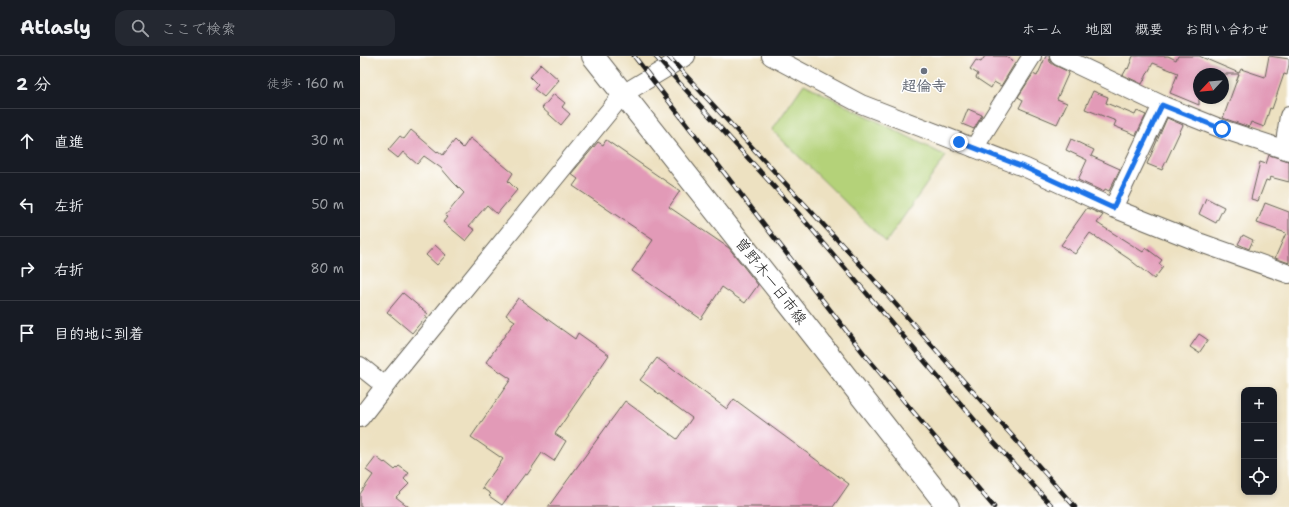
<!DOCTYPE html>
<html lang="ja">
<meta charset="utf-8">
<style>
:root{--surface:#171b24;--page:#242831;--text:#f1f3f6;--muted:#9ea1a6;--line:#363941}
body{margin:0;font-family:"Shantell Sans","Klee One",sans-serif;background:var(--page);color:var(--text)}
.controls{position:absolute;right:12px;bottom:12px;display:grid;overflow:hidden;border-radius:8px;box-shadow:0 2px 6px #0003}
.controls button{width:36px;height:36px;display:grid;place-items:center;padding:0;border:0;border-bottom:1px solid var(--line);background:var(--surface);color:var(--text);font:20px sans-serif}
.compass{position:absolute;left:833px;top:12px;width:36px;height:36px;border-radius:50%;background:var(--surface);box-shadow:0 2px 6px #0003;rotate:244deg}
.stop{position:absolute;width:12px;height:12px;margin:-9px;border:3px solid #1a73e8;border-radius:50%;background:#fff}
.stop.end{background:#1a73e8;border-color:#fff;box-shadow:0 1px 4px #0008}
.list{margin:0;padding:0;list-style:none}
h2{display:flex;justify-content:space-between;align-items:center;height:52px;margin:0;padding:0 16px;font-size:17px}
h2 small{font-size:13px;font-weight:400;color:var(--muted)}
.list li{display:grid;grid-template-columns:26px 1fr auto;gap:12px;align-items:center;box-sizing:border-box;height:64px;padding:0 16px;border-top:1px solid var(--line)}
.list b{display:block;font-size:15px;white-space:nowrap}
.list em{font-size:13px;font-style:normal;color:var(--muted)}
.icon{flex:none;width:22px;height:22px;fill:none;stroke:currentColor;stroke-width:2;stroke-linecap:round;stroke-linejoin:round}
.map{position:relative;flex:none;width:929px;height:451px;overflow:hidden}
header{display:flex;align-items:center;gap:24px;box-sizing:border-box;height:56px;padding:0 20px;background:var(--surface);border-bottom:1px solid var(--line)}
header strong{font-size:19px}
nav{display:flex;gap:22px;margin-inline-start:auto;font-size:14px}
.search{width:280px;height:36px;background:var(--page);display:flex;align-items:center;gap:10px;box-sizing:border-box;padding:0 14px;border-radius:12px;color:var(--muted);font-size:15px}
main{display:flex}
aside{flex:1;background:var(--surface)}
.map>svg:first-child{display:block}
.green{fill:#b4d279;stroke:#68774a}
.building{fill:#e29ab7}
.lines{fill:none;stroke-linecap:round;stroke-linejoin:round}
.minor-casing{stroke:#656156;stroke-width:20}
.major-casing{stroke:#656156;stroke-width:24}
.minor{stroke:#fff;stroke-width:18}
.major{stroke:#fff;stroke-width:22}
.rail-casing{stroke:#1c1c1c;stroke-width:4.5}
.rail{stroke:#fff;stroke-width:3;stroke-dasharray:9;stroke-linecap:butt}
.route{stroke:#1a73e8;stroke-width:5}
.worship-dot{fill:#6b7280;stroke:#fff;stroke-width:1.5}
.labels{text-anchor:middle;stroke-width:3;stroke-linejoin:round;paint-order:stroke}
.worship-label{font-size:15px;font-weight:bold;fill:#5b616d;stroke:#fff}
.street-label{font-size:15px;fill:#1c1c1c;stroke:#fff}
</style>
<header>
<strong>Atlasly</strong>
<div class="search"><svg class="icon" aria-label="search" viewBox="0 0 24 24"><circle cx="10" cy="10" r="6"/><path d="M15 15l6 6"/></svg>ここで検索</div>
<nav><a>ホーム</a><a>地図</a><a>概要</a><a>お問い合わせ</a></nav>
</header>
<main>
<aside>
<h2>2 分<small>徒歩 · 160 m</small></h2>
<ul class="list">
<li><svg class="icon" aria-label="ahead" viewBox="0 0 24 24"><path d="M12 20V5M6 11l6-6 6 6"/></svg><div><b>直進</b></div><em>30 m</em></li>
<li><svg class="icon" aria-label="left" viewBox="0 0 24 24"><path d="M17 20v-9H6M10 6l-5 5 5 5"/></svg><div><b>左折</b></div><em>50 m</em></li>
<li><svg class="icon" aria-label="right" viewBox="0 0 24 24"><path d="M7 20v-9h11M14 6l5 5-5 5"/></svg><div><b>右折</b></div><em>80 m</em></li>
<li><svg class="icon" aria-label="arrive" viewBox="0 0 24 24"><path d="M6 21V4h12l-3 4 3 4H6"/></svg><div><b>目的地に到着</b></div></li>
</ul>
</aside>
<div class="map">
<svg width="929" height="451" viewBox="0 0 929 451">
<rect width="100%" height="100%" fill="#fff"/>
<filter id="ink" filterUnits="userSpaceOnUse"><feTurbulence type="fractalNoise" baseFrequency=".025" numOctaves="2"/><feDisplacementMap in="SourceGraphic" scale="8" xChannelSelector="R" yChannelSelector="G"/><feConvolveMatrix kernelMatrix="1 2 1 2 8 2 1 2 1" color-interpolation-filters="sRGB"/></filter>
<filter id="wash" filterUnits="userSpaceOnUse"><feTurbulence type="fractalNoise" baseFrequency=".012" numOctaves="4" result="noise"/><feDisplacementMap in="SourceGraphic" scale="16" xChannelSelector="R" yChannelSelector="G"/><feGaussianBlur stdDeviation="0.9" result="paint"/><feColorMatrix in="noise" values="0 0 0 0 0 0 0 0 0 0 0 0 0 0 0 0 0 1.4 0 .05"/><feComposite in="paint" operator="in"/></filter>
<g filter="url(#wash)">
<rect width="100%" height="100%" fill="#ede1c1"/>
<polygon class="green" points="444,28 586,100 526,186 412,74"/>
<g id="blocks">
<g class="building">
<polygon points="625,0 646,0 655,7 641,30 634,26 631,32 616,22 618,18 610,13 616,4 621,6"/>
<polygon points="686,0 689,0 690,6 694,9 709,16 697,43 707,47 697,68 659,52 663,44 658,41 673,18 677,20"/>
<polygon points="773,0 808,0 816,4 818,0 839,0 879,17 881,13 905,21 909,0 929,3 929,8 927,19 924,18 912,53 910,52 904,71 891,66 889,71 863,62 879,18 839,18 839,49 810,37 818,17 793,7 782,28 763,19 767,12 768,13"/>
<polygon points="181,8 199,24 184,41 174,33 178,29 170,21"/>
<polygon points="733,35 748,41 746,47 775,59 777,55 786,59 776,79 754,70 756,65 725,53"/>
<polygon points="194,38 205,47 202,51 210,58 201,69 182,52"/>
<polygon points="608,53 622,59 614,73 602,68"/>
<polygon points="807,62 823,69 802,114 787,108"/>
<polygon points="51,74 77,96 78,95 83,99 95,84 103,92 110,82 153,117 148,125 157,134 137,158 127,149 109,170 115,174 106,185 83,166 87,161 85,160 104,137 93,126 81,112 64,100 57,108 43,96 38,102 28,94 40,80 44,83"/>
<polygon points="711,83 734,94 731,100 760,113 749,135 745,133 744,136 718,124 727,104 706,94"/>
<polygon points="246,84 320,135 309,151 369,192 398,229 385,247 362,231 341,263 272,215 293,184 213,130 218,123 211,118 238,86 243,89"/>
<polygon points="909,99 929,105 929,126 910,121 909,125 906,124 898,145 891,143 900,106 906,108"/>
<polygon points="846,142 864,151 856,167 839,158"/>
<polygon points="905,147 929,156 929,207 915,202 926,177 897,167"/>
<polygon points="727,152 743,159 737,167 783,196 786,192 802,204 799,208 803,211 794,223 769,203 730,177 715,198 701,189"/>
<polygon points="883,179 893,184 889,193 878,188"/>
<polygon points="75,189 86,199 77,209 66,199"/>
<polygon points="43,237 68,258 52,277 27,256"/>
<polygon points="158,242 215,283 218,277 249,299 195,378 206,385 194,405 182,397 167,419 165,418 142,449 129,440 131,438 122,432 143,403 111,381 151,323 126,306 155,265 146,259"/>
<polygon points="839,278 848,284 839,297 830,291"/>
<polygon points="297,302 367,353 374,343 489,428 473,451 188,451 265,345 317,383 332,362 280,324"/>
<polygon points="16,401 24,407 25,406 35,414 39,410 49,417 44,423 49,428 36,441 49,451 0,451 0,438 13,419 6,414"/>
</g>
</g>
</g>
<g filter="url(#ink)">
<use href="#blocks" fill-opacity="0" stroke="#656156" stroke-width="1"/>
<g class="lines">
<defs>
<g id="minor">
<polyline points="411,0 501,48 666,112 753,152 841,187 929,218"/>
<polyline points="699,0 802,49 862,73 929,95"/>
<polyline points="614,92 672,0"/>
<polyline points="924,93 929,60"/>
<polyline points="753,152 802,49"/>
<polyline points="0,310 25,330"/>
<polyline points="0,362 25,330 263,38 326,0"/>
</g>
<polyline id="major" points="233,0 433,253 588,451"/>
</defs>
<use href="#minor" class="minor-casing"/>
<use href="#major" class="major-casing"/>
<use href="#minor" class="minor"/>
<use href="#major" class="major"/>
<defs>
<g id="rail">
<polyline points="274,0 505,299 634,451"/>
<polyline points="295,0 438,157 630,382 693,451"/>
<polyline points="308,0 508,217 715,451"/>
</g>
</defs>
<use href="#rail" class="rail-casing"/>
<use href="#rail" class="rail"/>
</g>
</g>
<g class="lines" filter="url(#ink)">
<polyline class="route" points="599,86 666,112 753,152 802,49 862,73"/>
</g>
<circle class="worship-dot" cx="564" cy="15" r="4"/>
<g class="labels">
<g class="worship-label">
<text x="564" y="35">超倫寺</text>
</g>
<g class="street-label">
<text transform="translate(411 225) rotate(52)" y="5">曽野木一日市線</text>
</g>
</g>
</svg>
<div class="controls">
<button>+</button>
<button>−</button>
<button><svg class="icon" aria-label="locate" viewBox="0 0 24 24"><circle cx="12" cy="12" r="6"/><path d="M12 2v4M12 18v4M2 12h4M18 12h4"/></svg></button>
</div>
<svg class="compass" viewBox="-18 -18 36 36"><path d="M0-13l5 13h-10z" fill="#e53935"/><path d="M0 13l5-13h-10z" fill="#9ea1a6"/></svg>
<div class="stop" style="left:862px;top:73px"></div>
<div class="stop end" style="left:599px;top:86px"></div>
</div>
</main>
